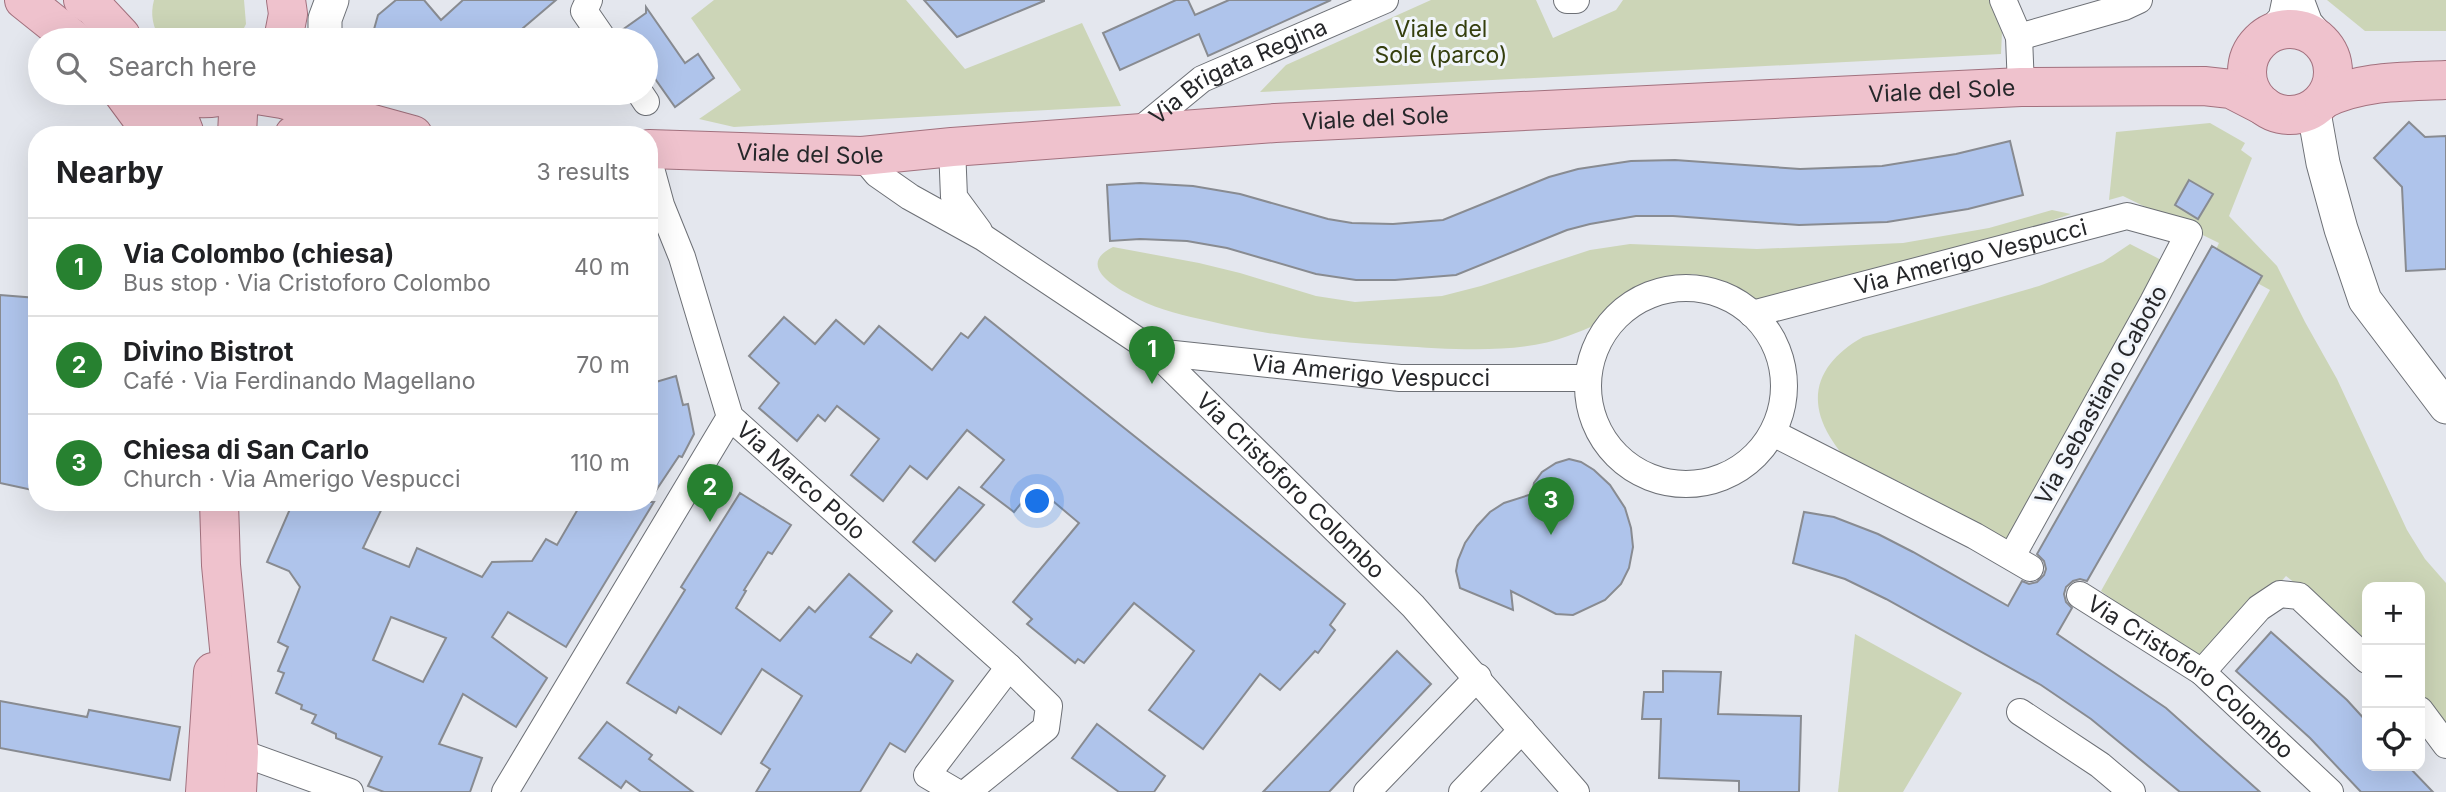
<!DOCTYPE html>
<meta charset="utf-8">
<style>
:root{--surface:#fff;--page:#f6f6f6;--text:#202124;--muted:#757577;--line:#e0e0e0;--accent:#278130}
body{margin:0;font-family:Inter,sans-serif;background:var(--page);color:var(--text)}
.controls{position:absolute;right:21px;bottom:21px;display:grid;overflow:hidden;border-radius:14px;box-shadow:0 7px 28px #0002}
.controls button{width:63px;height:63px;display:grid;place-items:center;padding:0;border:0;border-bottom:2px solid var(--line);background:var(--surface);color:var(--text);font:35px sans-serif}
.you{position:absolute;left:1038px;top:502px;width:24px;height:24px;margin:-18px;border:5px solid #fff;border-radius:50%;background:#1a73e8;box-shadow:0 0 0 10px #1a73e833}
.badge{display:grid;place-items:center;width:46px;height:46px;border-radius:50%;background:var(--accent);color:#fff;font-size:23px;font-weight:700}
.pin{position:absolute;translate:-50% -58px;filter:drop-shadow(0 2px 4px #0008)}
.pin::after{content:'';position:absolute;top:37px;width:24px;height:21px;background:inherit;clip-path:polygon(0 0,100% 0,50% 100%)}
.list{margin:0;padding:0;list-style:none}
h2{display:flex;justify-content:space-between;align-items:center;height:91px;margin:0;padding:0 28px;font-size:30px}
h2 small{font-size:23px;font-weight:400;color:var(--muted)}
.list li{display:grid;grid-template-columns:46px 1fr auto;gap:21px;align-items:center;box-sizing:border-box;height:98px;padding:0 28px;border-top:2px solid var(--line)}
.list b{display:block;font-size:26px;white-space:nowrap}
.list p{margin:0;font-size:23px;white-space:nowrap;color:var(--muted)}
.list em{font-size:23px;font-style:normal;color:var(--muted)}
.icon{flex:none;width:38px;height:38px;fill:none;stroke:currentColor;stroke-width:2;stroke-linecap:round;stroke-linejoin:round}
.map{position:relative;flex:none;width:2446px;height:792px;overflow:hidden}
.search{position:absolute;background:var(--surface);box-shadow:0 7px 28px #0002;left:28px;top:28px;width:630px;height:77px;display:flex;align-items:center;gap:18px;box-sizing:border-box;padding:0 24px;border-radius:38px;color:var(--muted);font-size:26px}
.panel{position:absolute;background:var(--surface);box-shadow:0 7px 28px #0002;left:28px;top:126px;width:630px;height:385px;border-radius:28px}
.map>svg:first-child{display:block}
.green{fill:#ccd5b7}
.building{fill:#afc4eb;stroke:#888b91;stroke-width:2;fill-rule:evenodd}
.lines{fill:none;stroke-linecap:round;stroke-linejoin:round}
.minor-casing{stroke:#6d7076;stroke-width:28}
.tertiary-casing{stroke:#6d7076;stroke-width:35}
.primary-casing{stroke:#a2717e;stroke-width:40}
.minor{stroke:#fff;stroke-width:26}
.tertiary{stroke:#fff;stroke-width:33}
.primary{stroke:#efc2cd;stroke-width:38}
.labels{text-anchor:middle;stroke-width:6;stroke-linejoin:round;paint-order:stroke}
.park-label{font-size:23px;fill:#353f0e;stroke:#f1f5fb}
.street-label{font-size:23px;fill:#26272a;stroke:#f1f5fb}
</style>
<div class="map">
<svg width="2446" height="792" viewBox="0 0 2446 792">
<rect width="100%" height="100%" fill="#e4e7ee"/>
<g class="green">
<path d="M154 0H244L246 24 238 40H160C153 26 150 15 154 0Z"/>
<polygon points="714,0 906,0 965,69 1082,23 1121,106 734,127 699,119 741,90 691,18"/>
<polygon points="1431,0 1536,0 1553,38 1616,10 1623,0 1989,0 2002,32 2001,54 1260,92 1286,65"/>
<polygon points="2327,0 2446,0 2446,31 2365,31"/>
<polygon points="2210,123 2245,143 2241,150 2252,158 2229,216 2277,266 2305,322 2337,379 2407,530 2425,559 2446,583 2446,724 2420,695 2420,587 2367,587 2367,644 2345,623 2286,576 2205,668 2101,591 2270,290 2212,258 2219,243 2123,196 2109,200 2116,132"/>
<path d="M2052 210 2071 214 2030 228 1756 300 1737 295 1698 275 1692 274C1653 295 1610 321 1568 336 1519 355 1451 349 1399 346 1332 342 1274 337 1209 321 1185 316 1160 310 1138 299 1119 290 1074 266 1113 247L1199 263 1240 273 1316 296 1355 302 1442 296 1481 286 1590 250 1630 244 1757 249 1903 243 1989 228Z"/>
<path d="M2130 244 2173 266 2017 545C1973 522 1930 496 1885 475 1876 471 1864 470 1855 465 1845 459 1836 447 1830 437 1804 394 1822 360 1863 337L2039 286 2103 262Z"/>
<polygon points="1855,634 1962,693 1903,792 1838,792"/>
</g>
<g class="building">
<polygon points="396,0 424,0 441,20 463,0 556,0 509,40 371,40 378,15"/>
<polygon points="924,0 1044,0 1044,1 957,37"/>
<polygon points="1176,0 1188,0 1195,15 1229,0 1331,0 1208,56 1199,34 1120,70 1103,33"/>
<polygon points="646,7 685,63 698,54 714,78 675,107 646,66 646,40 620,40 618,33 646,13"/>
<polygon points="2409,122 2425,137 2446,136 2446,269 2406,271 2402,187 2374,158"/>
<polygon points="2010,141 2023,195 1968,209 1887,222 1799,225 1673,216 1636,216 1590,224 1567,230 1456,275 1395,280 1356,280 1316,274 1227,248 1187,241 1140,239 1110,241 1107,185 1140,183 1193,186 1240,194 1328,219 1352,223 1393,224 1443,220 1549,177 1578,169 1631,161 1675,160 1800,169 1882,166 1956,154"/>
<polygon points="2189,180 2213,194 2198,219 2175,205"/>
<polygon points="2212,246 2262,276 2087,581 2080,579 2073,581 2066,587 2064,594 2066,602 2072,608 2057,634 2166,708 2260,792 2180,792 2091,719 2041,685 1886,599 1845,579 1793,563 1804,512 1834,517 1878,534 1913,552 2008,606 2022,581 2029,584 2037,582 2044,575 2046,569 2044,561 2037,554"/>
<polygon points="0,295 37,298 37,491 0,483"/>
<polygon points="784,317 815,344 836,320 864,344 879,326 932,370 961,333 968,338 985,317 1345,604 1330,625 1335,630 1318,653 1315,651 1280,690 1260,674 1203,749 1149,710 1194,651 1134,603 1084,663 1078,659 1075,663 1027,624 1032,619 1013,602 1079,523 1035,486 1014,512 981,487 1004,460 967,430 927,479 910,466 883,501 851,475 879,439 837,406 825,421 818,415 797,441 759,408 779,383 749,356"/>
<polygon points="676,376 683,405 688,404 694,434 682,457 679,456 649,501 649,384"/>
<polygon points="1569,459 1581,462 1594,470 1610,485 1625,508 1631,528 1633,547 1629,568 1621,584 1605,600 1573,615 1556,614 1511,591 1513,610 1460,588 1456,571 1458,560 1465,543 1477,526 1490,512 1504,503 1532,494 1534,483 1542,472 1556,463"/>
<polygon points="959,487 984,505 935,561 913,542"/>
<polygon points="740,493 791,525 772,554 768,552 744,590 746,591 736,608 780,641 809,607 815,612 849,574 892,611 870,637 911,663 917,654 953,681 905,752 890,743 860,792 756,792 770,769 761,763 802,696 762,669 721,734 679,707 676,713 627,683 685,590 681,587"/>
<path d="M293 502H385L363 548 409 567 417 548 482 577 492 562 532 561 546 539 557 545 582 502H654L566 647 508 612 492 637 547 678 516 727 463 694 439 744 482 758 470 792H384L368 786 382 757 336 738V734L312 723 316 715 301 709 302 705 276 693 284 673 278 671 288 647 278 642 300 587 289 571 267 562ZM391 617 446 638 423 682 373 660Z"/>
<polygon points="2271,632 2347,700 2367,722 2367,766 2408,766 2433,792 2361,792 2310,738 2236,671"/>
<polygon points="1397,651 1431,684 1329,792 1263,792"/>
<polygon points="1663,671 1721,672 1718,714 1801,716 1799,792 1739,792 1739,781 1659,778 1661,719 1642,719 1644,692 1663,692"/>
<polygon points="0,701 87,717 89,710 180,727 170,780 0,748"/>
<polygon points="607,722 652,755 649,759 693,792 641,792 626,781 621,788 579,758"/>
<polygon points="1097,724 1165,776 1154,792 1119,792 1072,758"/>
</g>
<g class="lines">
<defs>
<g id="minor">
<polyline points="589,0 584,11 604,40"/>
<polyline points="1567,0 1576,0"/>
<polyline points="2003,0 2019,37 2021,87"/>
<polyline points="2019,37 2124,7 2139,0"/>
<polyline points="640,93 646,102"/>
<path id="s1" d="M1135 134 1202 79 1385 0"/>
<polyline points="952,147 954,197 979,231"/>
<path id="s2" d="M862 156 877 174 910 197 984 238 1155 352 1413 606 1576 792"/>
<path id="s3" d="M649 161 661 205 682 257 730 417 1009 667 1049 706 1046 728 967 792"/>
<circle cx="1686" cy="386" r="98"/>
<path id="s4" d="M1752 314 2127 216 2189 233 2153 302 2012 556"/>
<path id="s5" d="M1155 352 1400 378H1588"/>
<polyline points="1773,433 1975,536 2030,568"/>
<path id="s6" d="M2080 595 2202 672 2330 792"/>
<polyline points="2202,672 2259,608 2280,594 2299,596 2367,660"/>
<polyline points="2420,710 2446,745"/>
<polyline points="2020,712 2100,765 2132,792"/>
<polyline points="239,752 350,792"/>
<polyline points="505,792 730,417"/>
<polyline points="956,792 927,775 1009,667"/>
<polyline points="1367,792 1478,677"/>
<polyline points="1462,792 1522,730"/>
</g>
<g id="tertiary">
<polyline points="2297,0 2306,24 2319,39"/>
<polyline points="2274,31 2285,19 2289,0"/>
<polyline points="325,40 325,19 332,0"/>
<polyline points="2317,105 2315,118 2323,163 2341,229 2365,300 2446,407"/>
</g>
<g id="primary">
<polyline points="24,0 74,40"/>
<polyline points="83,0 94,7 121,36"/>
<circle cx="2290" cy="72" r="43"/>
<polyline points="283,40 288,14 286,0"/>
<polyline points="123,93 154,135"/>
<path d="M159 93C169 106 181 118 185 135"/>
<path d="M171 93C194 100 212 100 236 93"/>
<polyline points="245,93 282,99 413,135"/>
<path d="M2324 99C2361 80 2405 82 2446 80"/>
<polyline points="237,135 239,93"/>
<polyline points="294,135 303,133 355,134"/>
<path id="s7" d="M649 149 862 156 952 147 1275 123 2021 87 2204 86 2231 89 2264 106"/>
<polyline points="219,502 221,565 239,752 237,792"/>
<polyline points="205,792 213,672"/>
</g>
</defs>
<use href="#minor" class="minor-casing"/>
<use href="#tertiary" class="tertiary-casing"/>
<use href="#primary" class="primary-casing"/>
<use href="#minor" class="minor"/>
<use href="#tertiary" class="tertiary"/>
<use href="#primary" class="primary"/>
</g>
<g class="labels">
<g class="park-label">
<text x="1441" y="37">Viale del<tspan x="1441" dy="26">Sole (parco)</tspan></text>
</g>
<g class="street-label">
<text dy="8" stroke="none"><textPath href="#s1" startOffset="122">Via Brigata Regina</textPath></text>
<text dy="8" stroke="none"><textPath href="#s7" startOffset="1295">Viale del Sole</textPath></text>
<text dy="8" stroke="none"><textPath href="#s7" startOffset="728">Viale del Sole</textPath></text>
<text dy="8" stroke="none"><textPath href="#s7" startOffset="161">Viale del Sole</textPath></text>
<text dy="8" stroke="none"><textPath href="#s4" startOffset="226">Via Amerigo Vespucci</textPath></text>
<text dy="8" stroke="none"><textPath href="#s5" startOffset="217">Via Amerigo Vespucci</textPath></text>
<text transform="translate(2101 395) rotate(-61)" y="8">Via Sebastiano Caboto</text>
<text dy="8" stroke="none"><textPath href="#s3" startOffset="364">Via Marco Polo</textPath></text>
<text dy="8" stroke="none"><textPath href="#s2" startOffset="544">Via Cristoforo Colombo</textPath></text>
<text dy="8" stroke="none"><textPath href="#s6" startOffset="138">Via Cristoforo Colombo</textPath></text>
</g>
</g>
</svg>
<div class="controls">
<button>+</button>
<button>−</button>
<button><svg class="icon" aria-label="locate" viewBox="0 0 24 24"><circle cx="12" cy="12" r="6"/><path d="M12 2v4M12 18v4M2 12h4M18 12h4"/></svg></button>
</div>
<div class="you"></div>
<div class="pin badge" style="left:1152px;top:384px">1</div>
<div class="pin badge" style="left:710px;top:522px">2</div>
<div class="pin badge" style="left:1551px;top:535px">3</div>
<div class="search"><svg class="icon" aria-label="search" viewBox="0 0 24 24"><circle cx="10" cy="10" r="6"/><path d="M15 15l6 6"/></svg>Search here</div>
<section class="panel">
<h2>Nearby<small>3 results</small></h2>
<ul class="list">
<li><span class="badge">1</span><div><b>Via Colombo (chiesa)</b><p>Bus stop · Via Cristoforo Colombo</p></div><em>40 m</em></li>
<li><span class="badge">2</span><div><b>Divino Bistrot</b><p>Café · Via Ferdinando Magellano</p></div><em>70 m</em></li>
<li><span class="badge">3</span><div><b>Chiesa di San Carlo</b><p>Church · Via Amerigo Vespucci</p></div><em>110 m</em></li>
</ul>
</section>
</div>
